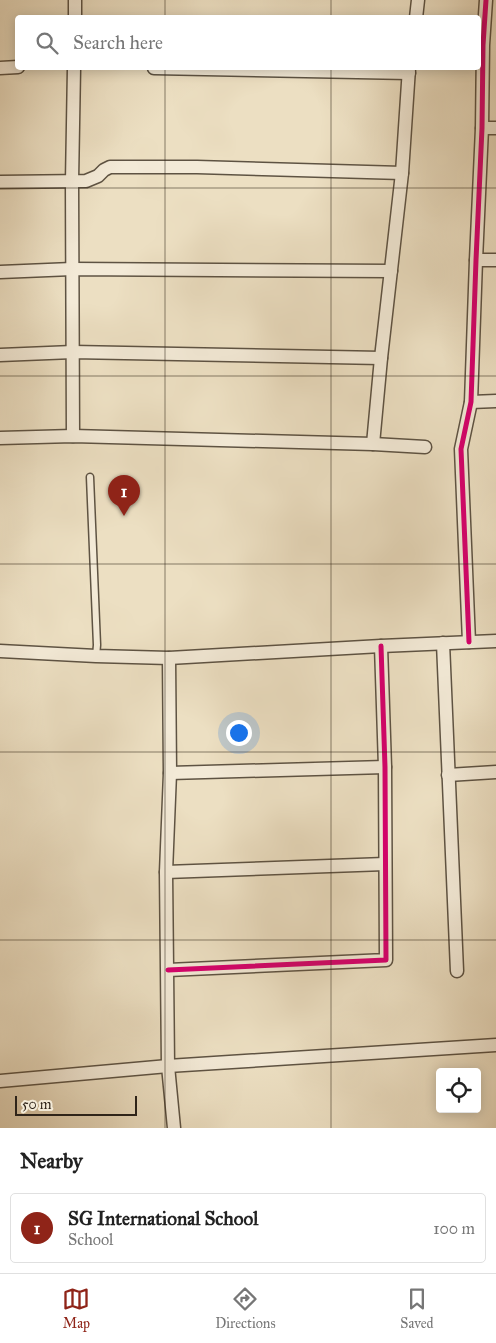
<!DOCTYPE html>
<style>
:root{--surface:#fff;--page:#f2f2f2;--text:#222;--muted:#767676;--line:#e0e0e0;--accent:#8f2418}
body{margin:0;font-family:"IM FELL Great Primer",serif;background:var(--page);color:var(--text)}
.controls{position:absolute;right:15px;bottom:15px;display:grid;overflow:hidden;border-radius:5px;box-shadow:0 2px 12px #0003}
.controls button{width:45px;height:45px;display:grid;place-items:center;padding:0;border:0;border-bottom:1px solid var(--line);background:var(--surface);color:var(--text);font:25px sans-serif}
.scale{position:absolute;left:15px;bottom:12px;width:122px;box-sizing:border-box;padding-left:5px;border:2px solid #2f2419;border-top:0;font-size:14px;line-height:18px;white-space:nowrap;color:#2f2419;-webkit-text-stroke:4px #f3ead7;paint-order:stroke}
.you{position:absolute;left:238px;top:732px;width:18px;height:18px;margin:-12px;border:4px solid #fff;border-radius:50%;background:#1a73e8;box-shadow:0 0 0 8px #1a73e833}
.badge{display:grid;place-items:center;width:32px;height:32px;border-radius:50%;background:var(--accent);color:#fff;font-size:16px;font-weight:700}
.pin{position:absolute;translate:-50% -41px;filter:drop-shadow(0 1px 2px #0008)}
.pin::after{content:'';position:absolute;top:26px;width:18px;height:15px;background:inherit;clip-path:polygon(0 0,100% 0,50% 100%)}
.list{margin:0;padding:0;list-style:none}
h2{display:flex;justify-content:space-between;align-items:center;height:65px;margin:0;padding:0 20px;font-size:21px}
h2 small{font-size:16px;font-weight:400;color:var(--muted)}
.list li{display:grid;grid-template-columns:32px 1fr auto;gap:15px;align-items:center;box-sizing:border-box;height:70px;margin:0 10px 10px;padding:0 10px;border:1px solid var(--line);border-radius:5px}
.list b{display:block;font-size:19px;white-space:nowrap}
.list p{margin:0;font-size:16px;white-space:nowrap;color:var(--muted)}
.list em{font-size:16px;font-style:normal;color:var(--muted)}
.icon{flex:none;width:28px;height:28px;fill:none;stroke:currentColor;stroke-width:2;stroke-linecap:round;stroke-linejoin:round}
.map{position:relative;flex:none;width:496px;height:1128px;overflow:hidden}
.search{position:absolute;background:var(--surface);box-shadow:0 2px 12px #0003;left:15px;right:15px;top:15px;height:55px;display:flex;align-items:center;gap:12px;box-sizing:border-box;padding:0 18px;border-radius:5px;color:var(--muted);font-size:19px}
.sheet{height:145px;background:var(--surface)}
nav{display:flex;justify-content:space-around;align-items:center;box-sizing:border-box;height:70px;border-top:1px solid var(--line);background:var(--surface);font-size:14px;color:var(--muted)}
nav a{display:grid;justify-items:center;gap:2px}
nav .on{color:var(--accent)}
.map>svg:first-child{display:block}
.lines{fill:none;stroke-linecap:round;stroke-linejoin:round}
.lane-casing{stroke:#5e5343;stroke-width:9}
.street-casing{stroke:#5e5343;stroke-width:15}
.lane{stroke:#f3ead7;stroke-width:6}
.street{stroke:#f3ead7;stroke-width:12}
.cycleway-casing{stroke:#f3ead7;stroke-width:8}
.cycleway{stroke:#d6006c;stroke-width:5}
.grid{fill:none;stroke:#2f2419;stroke-width:1;stroke-opacity:0.55}
</style>
<div class="map">
<svg width="496" height="1128" viewBox="0 0 496 1128">
<rect width="100%" height="100%" fill="#ecdfc2"/>
<filter id="stains"><feTurbulence type="fractalNoise" baseFrequency=".004" numOctaves="4"/><feColorMatrix values="0 0 0 0 .2 0 0 0 0 .09 0 0 0 0 .02 0 0 0 .5 -.17"/></filter>
<radialGradient id="worn" r=".72"><stop offset=".6" stop-color="#630" stop-opacity="0"/><stop offset="1" stop-color="#630" stop-opacity=".3"/></radialGradient>
<g class="lines">
<defs>
<polyline id="lane" points="90,477 97,645 96,656"/>
<g id="street">
<polyline points="75,18 75,0"/>
<polyline points="416,18 418,0"/>
<polyline points="0,68 18,67"/>
<polyline points="154,68 409,73"/>
<polyline points="482,128 496,128"/>
<polyline points="0,182 86,181 98,176 104,170 110,167 197,167 402,173"/>
<polyline points="476,260 496,260"/>
<polyline points="0,272 72,269 391,271"/>
<polyline points="0,355 73,352 381,358"/>
<polyline points="471,402 496,401"/>
<polyline points="73,436 72,181 74,68"/>
<polyline points="0,438 73,436 373,444 425,447"/>
<polyline points="373,444 381,358 402,173 409,68"/>
<polyline points="469,642 461,449 471,402 476,260 482,128 483,45 486,0"/>
<polyline points="443,643 457,971"/>
<polyline points="0,651 96,656 169,658 381,646 496,641"/>
<polyline points="169,658 170,773 166,872 168,1066 174,1128"/>
<polyline points="170,773 385,767"/>
<polyline points="448,775 496,772"/>
<polyline points="166,872 385,864"/>
<polyline points="168,970 386,960 385,767 381,646"/>
<polyline points="0,1081 168,1066 496,1045"/>
</g>
</defs>
<use href="#lane" class="lane-casing"/>
<use href="#street" class="street-casing"/>
<use href="#lane" class="lane"/>
<use href="#street" class="street"/>
<defs>
<g id="cycleway">
<polyline points="469,642 461,449 471,402 476,260 482,128 483,45 486,0"/>
<polyline points="168,970 386,960 385,767 381,646"/>
</g>
</defs>
<use href="#cycleway" class="cycleway-casing"/>
<use href="#cycleway" class="cycleway"/>
</g>
<path class="grid" d="M165 0V18M331 0V18M165 68V1128M331 68V1128M0 188H496M0 376H496M0 564H496M0 752H496M0 940H496"/>
<rect width="100%" height="100%" filter="url(#stains)"/>
<rect width="100%" height="100%" fill="url(#worn)"/>
</svg>
<div class="controls">
<button><svg class="icon" aria-label="locate" viewBox="0 0 24 24"><circle cx="12" cy="12" r="6"/><path d="M12 2v4M12 18v4M2 12h4M18 12h4"/></svg></button>
</div>
<div class="scale">50 m</div>
<div class="you"></div>
<div class="pin badge" style="left:124px;top:516px">1</div>
<div class="search"><svg class="icon" aria-label="search" viewBox="0 0 24 24"><circle cx="10" cy="10" r="6"/><path d="M15 15l6 6"/></svg>Search here</div>
</div>
<section class="sheet">
<h2>Nearby<small></small></h2>
<ul class="list">
<li><span class="badge">1</span><div><b>SG International School</b><p>School</p></div><em>100 m</em></li>
</ul>
</section>
<nav>
<a class="on"><svg class="icon" aria-label="map" viewBox="0 0 24 24"><path d="M3 6l6-2 6 2 6-2v14l-6 2-6-2-6 2zM9 4v14M15 6v14"/></svg>Map</a>
<a><svg class="icon" aria-label="directions" viewBox="0 0 24 24"><path d="M12 3l9 9-9 9-9-9zM9 14v-3h6M13 9l2 2-2 2"/></svg>Directions</a>
<a><svg class="icon" aria-label="saved" viewBox="0 0 24 24"><path d="M7 4h10v16l-5-4-5 4z"/></svg>Saved</a>
</nav>
